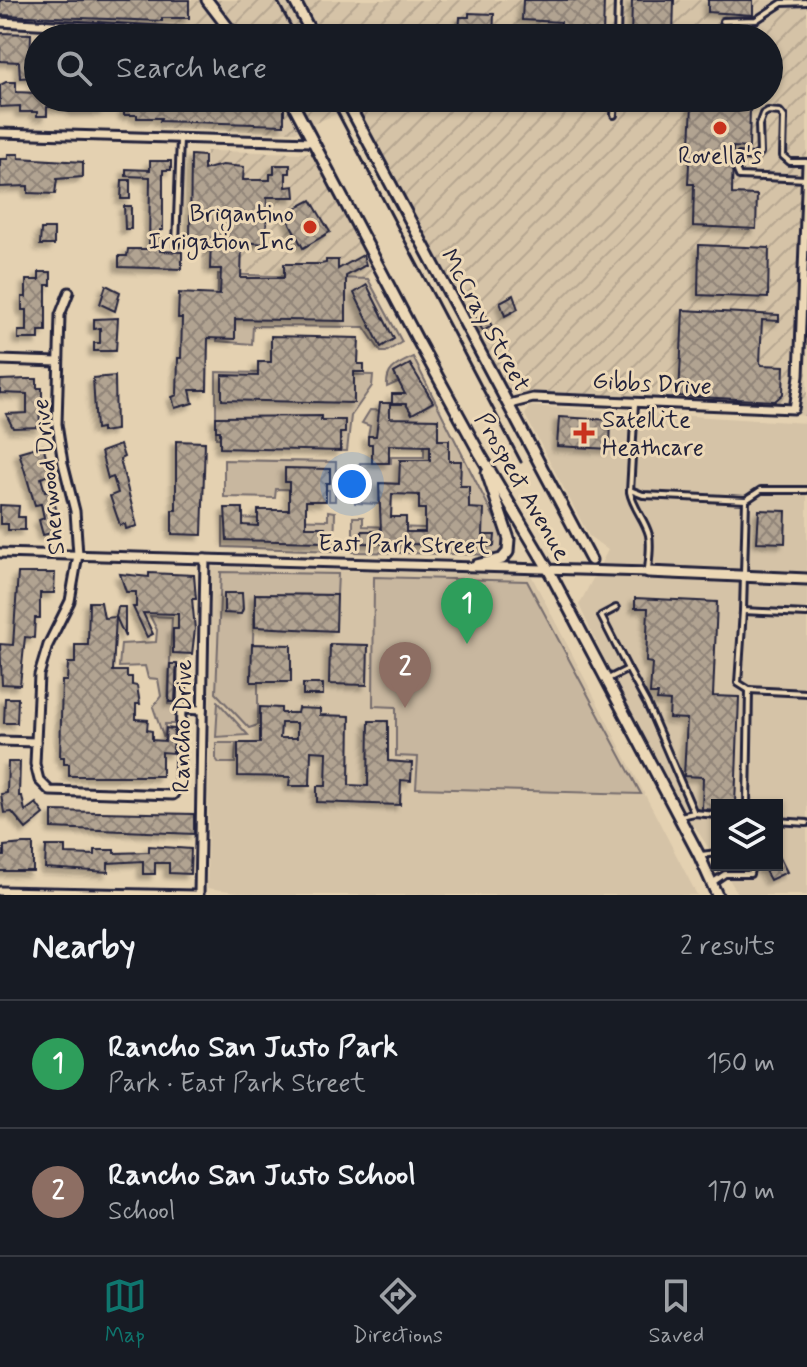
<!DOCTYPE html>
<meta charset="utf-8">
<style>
:root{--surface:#171b24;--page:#242831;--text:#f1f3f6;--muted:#9ea1a6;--line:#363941;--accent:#0f766e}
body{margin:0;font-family:Mynerve,sans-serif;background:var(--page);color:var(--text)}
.controls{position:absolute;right:24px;bottom:24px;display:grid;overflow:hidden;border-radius:0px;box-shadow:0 2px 6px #0004}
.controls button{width:72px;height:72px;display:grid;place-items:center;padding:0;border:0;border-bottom:2px solid var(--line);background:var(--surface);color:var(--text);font:40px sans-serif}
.you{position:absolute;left:352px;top:484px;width:28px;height:28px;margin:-20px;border:6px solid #fff;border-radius:50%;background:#1a73e8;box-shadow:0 0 0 12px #1a73e833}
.badge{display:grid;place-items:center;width:52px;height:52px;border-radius:50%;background:var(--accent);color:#fff;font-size:26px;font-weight:700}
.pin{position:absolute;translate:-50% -66px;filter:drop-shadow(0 2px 4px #0008)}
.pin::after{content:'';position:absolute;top:42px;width:28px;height:24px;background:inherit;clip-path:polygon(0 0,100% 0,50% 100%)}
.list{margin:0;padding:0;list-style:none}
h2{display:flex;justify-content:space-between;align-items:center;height:104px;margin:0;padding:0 32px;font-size:34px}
h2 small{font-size:26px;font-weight:400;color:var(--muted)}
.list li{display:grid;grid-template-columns:52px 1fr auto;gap:24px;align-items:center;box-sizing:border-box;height:128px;padding:0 32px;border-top:2px solid var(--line)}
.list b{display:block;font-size:30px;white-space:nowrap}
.list p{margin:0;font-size:26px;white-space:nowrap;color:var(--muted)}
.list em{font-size:26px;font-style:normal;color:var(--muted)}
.icon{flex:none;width:44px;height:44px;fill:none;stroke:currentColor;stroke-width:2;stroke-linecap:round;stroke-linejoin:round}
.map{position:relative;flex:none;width:807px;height:895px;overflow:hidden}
.search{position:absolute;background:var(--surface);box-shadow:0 2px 6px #0004;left:24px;right:24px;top:24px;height:88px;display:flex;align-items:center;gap:20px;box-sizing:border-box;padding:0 28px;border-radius:44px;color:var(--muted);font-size:30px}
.sheet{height:360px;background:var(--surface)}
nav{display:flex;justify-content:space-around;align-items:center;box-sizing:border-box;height:112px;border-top:2px solid var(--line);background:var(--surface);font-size:22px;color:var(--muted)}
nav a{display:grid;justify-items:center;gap:4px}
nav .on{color:var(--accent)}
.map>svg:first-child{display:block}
.built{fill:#d5c3a7}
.industrial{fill:url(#industrial-furrows)}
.green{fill:#c8b79f;stroke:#756c6d;stroke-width:2}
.building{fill:url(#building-cross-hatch);stroke:#22223b;stroke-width:2;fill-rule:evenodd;filter:url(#shadow)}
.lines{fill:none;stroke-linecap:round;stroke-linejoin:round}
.service-casing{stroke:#22223b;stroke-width:10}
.minor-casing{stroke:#22223b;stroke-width:13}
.tertiary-casing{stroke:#22223b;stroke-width:15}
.service{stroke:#ecd8b6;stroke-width:4}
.minor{stroke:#ecd8b6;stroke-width:7}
.tertiary{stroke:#ecd8b6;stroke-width:9}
.rail{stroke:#22223b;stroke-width:3}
.poi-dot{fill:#c8321e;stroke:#ecd8b6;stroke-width:3}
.labels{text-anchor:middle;stroke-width:6;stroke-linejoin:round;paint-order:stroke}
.poi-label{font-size:24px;fill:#22223b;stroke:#ecd8b6}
.street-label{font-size:24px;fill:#22223b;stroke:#ecd8b6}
</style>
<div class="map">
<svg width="807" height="895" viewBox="0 0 807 895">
<defs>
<pattern id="industrial-furrows" width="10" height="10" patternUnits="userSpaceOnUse" patternTransform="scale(2)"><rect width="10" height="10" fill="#d5c3a7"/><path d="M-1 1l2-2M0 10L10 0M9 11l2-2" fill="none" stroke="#b7a791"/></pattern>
<pattern id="building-cross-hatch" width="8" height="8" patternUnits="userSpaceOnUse" patternTransform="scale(2)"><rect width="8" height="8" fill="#b1a391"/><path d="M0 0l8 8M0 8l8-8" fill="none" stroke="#908478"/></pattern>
<filter id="shadow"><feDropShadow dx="-4.5" dy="4.5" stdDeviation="2" flood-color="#0004"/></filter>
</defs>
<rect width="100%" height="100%" fill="#e4d1b1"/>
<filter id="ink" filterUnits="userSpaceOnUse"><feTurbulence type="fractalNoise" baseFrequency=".0125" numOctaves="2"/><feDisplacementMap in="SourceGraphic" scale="16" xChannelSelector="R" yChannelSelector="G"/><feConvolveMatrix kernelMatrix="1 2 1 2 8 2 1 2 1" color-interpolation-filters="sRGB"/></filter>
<g filter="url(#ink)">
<g class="built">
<polygon points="529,406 807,423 807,895 739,895 720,865 777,865 777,805 717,805 717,861 695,827 677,816 579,605 608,550 589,536 525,415"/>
<polygon points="212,567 531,575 697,895 260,895 207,888"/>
</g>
<g class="industrial">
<polygon points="0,0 807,0 807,416 507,392 371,141 357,105 295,132 159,129 160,98 769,98 769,38 38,38 38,59 0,59"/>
<polygon points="206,151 311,153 372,267 368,279 202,271"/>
</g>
<g class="green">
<polygon points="218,274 368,279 402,342 386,352 381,352 364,327 253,326 252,344 217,341"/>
<path d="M413 357 506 541 503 553 499 555 353 552V517H363V526L456 529 469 500V486L380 483 379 504 355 503V477L360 463H391V457H424V437L368 436 370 426 362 423 370 410 390 411V403L406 404 412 414 433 403 426 390 406 400 422 386 410 365 394 373 398 382 387 387C386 368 397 365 413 357Z"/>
<polygon points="216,372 373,375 372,386 351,416 347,451 341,451 341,440 216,438"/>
<polygon points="224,460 336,462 335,501 329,501 329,490 276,489 275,498 224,497"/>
<polygon points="328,511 335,512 334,551 223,547 223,518 328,520"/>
<polygon points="221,572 338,574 337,595 255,594 251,681 258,682 258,725 249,728 216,693"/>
<polygon points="374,577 527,581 641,794 416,788 418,757 396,756 396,707 373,706"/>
<polygon points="150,616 172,617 168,704 177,705 175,724 165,724 164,739 153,707 161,696 158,679 148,678 145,666 119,667 121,644 156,642 157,630"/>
<polygon points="218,702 248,735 216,737"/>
<polygon points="216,743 236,743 235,763 219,763 216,759"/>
</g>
<g class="building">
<polygon points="0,0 189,0 189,18 162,18 162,21 0,15"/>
<polygon points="523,0 604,0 603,38 561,38 561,22 522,20"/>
<polygon points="632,0 674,0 673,38 631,38"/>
<polygon points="708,0 753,0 753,15 708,12"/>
<polygon points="469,13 494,14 493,38 459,38 460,17 469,17"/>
<polygon points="0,33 31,34 30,64 34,64 34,77 20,78 19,62 0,61"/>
<polygon points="6,82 16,82 16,92 38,93 38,98 103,98 104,110 73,111 73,107 47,107 47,116 37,116 37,112 20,112 20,106 0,107 0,85"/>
<polygon points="124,98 279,98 284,108 284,125 160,121 161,118 137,118 137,115 124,115"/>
<polygon points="692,105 750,108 749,148 733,147 732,194 757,195 756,229 693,226 694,184 688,184"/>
<polygon points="8,154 19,154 19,158 83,162 83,177 57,179 55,194 28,193 28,186 0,187 0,159 8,159"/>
<polygon points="191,155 204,156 204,170 222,165 244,167 243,180 270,180 270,174 274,174 274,165 290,165 290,173 286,173 286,187 294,186 295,197 267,197 266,244 242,242 241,278 284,278 284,264 321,264 326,263 326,260 338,260 338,269 363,255 366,265 346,276 346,321 235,319 235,339 208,338 207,390 190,390 193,403 175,408 172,397 177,395 178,358 181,358 182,318 178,318 179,293 220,295 221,269 210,269 211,239 190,238"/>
<polygon points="150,161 171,161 171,170 163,170 163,230 160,230 160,251 182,252 182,269 119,267 119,256 127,256 128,249 149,249 150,177 126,176 126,169 150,170"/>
<polygon points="122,180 130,180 130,199 121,199"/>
<polygon points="311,200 330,232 303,248 285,214"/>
<polygon points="124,206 131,206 131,229 125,229"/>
<polygon points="41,229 54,229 54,245 40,245"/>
<polygon points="699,245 769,248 768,298 698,295"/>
<polygon points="39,272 51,272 51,285 46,285 46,331 39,331 39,339 18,339 18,331 27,331 27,310 22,310 22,297 26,297 26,280 39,280"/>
<polygon points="106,285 120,292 115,311 100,304"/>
<polygon points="367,285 394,339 381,347 354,293"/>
<polygon points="513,295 518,309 505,316 500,302"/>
<polygon points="683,310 779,315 779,321 762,320 760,363 762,365 784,366 783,394 775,401 679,396"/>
<polygon points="485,314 492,326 483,331 476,319"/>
<polygon points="118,318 116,351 94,351 94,343 100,343 100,328 94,329 94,319"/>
<polygon points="271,336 359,338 358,364 364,364 364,372 354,372 354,403 222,400 222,375 258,376 258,362 271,362"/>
<polygon points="410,364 433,402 412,414 406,404 392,404 392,394 405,394 394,373"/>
<polygon points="115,376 116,430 102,432 102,428 96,429 93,378"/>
<polygon points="27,379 37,379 37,388 42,388 42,403 39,403 40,427 13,428 6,414 27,413 27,394 0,393 0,380"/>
<path d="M380 403H390V418L438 419V440H449V461H461L460 486H469V508L484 509 483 535H495L494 546 362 543V531H381L379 483 399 484 400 460H430V446L389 445V463H372V444H368V436H376ZM392 494 419 495V509H425V532H406V517H391Z"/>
<polygon points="321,416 321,420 345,420 345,433 340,433 340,451 220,448 220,431 216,431 216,417"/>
<polygon points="559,417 611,420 610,449 557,446"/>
<polygon points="176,441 205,442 202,535 172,534 172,510 176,510"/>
<polygon points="43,445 51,474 41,478 45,491 51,490 61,527 54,529 55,532 43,535 39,520 44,518 41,504 35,505 19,452"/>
<polygon points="120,445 124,457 120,459 137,526 126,529 125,524 120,525 110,496 118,493 113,477 108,479 101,452"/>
<polygon points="285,468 330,469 330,483 326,483 326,501 306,501 306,527 325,527 325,542 227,540 225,508 243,508 243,525 258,526 258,510 289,510 289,482 285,482"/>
<polygon points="0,505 19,506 18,517 25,517 25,530 8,530 8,524 0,524"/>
<polygon points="759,510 786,511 785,543 757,542"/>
<polygon points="18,573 55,573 54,593 40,593 40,618 35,618 34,638 25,637 20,685 2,684 0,644 13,645"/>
<polygon points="149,573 194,575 196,599 192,599 195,629 192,654 173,653 173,629 178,629 178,614 143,613 153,634 147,637 133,607 136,607 136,592 126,592 120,574 149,577"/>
<polygon points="224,593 242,593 243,609 241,614 224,613"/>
<polygon points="255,594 337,595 336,631 255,627"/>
<polygon points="635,598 717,602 713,696 739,697 735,805 717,805 717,810 702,809 703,777 684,776 687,719 669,718 670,701 657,700 658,694 650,694 652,663 646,662 648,608 635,608"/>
<polygon points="89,602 101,602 104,618 116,617 113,671 127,671 127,677 132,677 132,685 137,686 140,704 136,704 136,719 148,720 147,730 152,731 152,740 165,741 166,728 174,729 173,753 162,752 162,776 69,776 69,764 64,764 64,757 60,757 62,681 67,681 68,663 75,663 75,645 88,645"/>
<polygon points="118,607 125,607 125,637 116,617"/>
<polygon points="252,644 291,645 291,682 251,682"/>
<polygon points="330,644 368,645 367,685 329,684"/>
<polygon points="170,664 177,664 175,702 169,702"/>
<rect x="303" y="684" width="20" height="11"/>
<polygon points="5,698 18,698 17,723 4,723"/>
<path d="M260 707 281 708V713H297L298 708 320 709V715L350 716 349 785 368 786 369 721H388V761L412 763 411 781 401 780 400 805 317 802V786H326L327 752 311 751 310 786H289L290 777 238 776V743H260ZM281 723H297V738H280Z"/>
<polygon points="8,762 20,762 19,796 22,796 25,811 36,803 44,814 26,829 12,812 4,813 1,794 7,793"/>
<polygon points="52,811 194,814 194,834 52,828"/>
<polygon points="23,844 33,844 33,871 0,871 0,856 4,856 4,846"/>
<polygon points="46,846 65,846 65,854 95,855 95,850 114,850 114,853 149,852 149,846 191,849 190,874 169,873 169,863 155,863 155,874 143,874 143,861 108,863 108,872 45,868"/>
<polygon points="777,852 787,872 770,880 762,865 777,865"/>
</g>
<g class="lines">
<defs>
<g id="service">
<polyline points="723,21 756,20 782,3 807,2"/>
<polyline points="617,38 618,0"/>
<polyline points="614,115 615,98"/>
<polyline points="807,179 739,176 736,169 739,156 754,157 760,153 759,125 763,114 768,111 780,112 784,117 783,156 790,162 807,162"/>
<polyline points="176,245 180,139"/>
<path d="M635 403 630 492C633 508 645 519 649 535 651 546 649 559 648 569"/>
<polyline points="630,490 643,495 746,500 761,490 807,490"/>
<polyline points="746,500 743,611 807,614"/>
<polyline points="743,611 738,683 749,690 747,805"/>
<polyline points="628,669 647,704 694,813"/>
<polyline points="608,679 628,669 601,616 616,608"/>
<polyline points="749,690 807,693"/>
<polyline points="680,816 694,813 717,815"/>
<polyline points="777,821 807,823"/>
<polyline points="701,855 717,853"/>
<polyline points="712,883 725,874 750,874 752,865"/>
</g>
<g id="minor">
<polyline points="0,22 232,35"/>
<polyline points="0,133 312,142"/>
<polyline points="69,292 60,315 57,424 63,463 75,511 78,555 70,601 48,645 39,675 35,764 39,780 50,791 173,795 179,785 182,670"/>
<polyline points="0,360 58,362"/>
<polyline points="509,404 533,398 794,409 799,376 807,165"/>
<polyline points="0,553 648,572"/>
<polyline points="181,709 202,710"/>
<polyline points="0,741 36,742"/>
<polyline points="0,891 194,895"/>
<polyline points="199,895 205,559"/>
</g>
<g id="tertiary">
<polyline points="207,0 236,38"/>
<polyline points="294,0 314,38"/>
<polyline points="290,98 417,339 480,454 547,567 699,855 717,895"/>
<polyline points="345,98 591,560"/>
<polyline points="477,565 502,559 508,552 509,539 487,473"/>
<polyline points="648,572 807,579"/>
</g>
</defs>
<use href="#service" class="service-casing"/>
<use href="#minor" class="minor-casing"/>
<use href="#tertiary" class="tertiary-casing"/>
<use href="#service" class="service"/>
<use href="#minor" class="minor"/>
<use href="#tertiary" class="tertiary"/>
<g class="rail">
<polyline points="277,0 297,38"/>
<polyline points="330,98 521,462"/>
</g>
</g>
</g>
<g class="poi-dot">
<circle cx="720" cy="128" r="8"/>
<circle cx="310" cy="227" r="8"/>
<path d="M580 421h8v8h8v8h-8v8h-8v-8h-8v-8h8z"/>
</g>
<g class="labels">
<g class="poi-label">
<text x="720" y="163">Rovella's</text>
<text x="294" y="221" text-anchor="end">Brigantino<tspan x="294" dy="28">Irrigation Inc</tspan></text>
<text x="602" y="427" text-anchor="start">Satellite<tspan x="602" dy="28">Heathcare</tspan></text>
</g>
<g class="street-label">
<text transform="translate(486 320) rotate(61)" y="8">McCray Street</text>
<text transform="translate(652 383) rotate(3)" y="8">Gibbs Drive</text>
<text transform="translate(48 477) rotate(-96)" y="8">Sherwood Drive</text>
<text transform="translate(523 486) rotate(60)" y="8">Prospect Avenue</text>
<text transform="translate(404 544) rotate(1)" y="8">East Park Street</text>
<text transform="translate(182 726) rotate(-89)" y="8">Rancho Drive</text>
</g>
</g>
</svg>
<div class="controls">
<button><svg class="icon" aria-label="layers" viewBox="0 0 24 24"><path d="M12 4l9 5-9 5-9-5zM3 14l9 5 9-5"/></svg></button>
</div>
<div class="you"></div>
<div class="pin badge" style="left:467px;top:644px;background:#2e9e5b">1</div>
<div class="pin badge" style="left:405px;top:708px;background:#8d6e63">2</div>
<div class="search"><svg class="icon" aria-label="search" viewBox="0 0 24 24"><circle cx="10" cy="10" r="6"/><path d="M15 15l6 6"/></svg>Search here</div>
</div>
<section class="sheet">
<h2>Nearby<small>2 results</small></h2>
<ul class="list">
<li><span class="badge" style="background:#2e9e5b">1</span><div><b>Rancho San Justo Park</b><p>Park · East Park Street</p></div><em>150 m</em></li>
<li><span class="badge" style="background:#8d6e63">2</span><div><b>Rancho San Justo School</b><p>School</p></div><em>170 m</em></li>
</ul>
</section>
<nav>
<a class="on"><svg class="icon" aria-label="map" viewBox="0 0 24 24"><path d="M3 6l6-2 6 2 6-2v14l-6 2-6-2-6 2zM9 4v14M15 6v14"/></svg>Map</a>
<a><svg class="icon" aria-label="directions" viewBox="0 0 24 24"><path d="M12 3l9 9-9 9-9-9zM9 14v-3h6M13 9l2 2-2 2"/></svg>Directions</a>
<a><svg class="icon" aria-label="saved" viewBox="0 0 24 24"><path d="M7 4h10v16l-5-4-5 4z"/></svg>Saved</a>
</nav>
